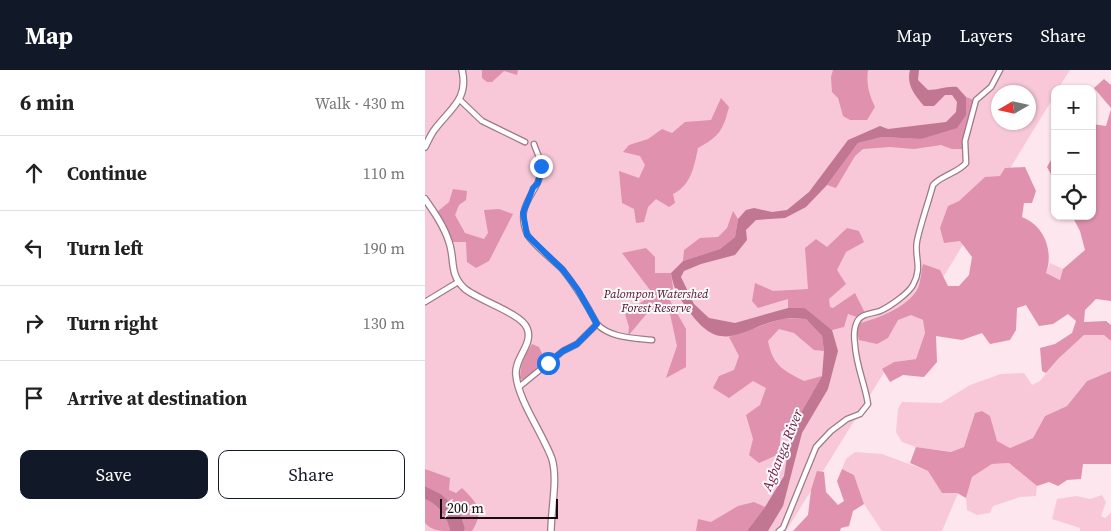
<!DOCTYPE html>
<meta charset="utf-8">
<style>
:root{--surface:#fff;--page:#f2f2f2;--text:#222;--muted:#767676;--line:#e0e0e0;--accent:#111827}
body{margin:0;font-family:"Source Serif 4",serif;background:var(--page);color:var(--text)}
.controls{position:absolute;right:15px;top:15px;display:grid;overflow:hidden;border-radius:10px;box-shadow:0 1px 4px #0004}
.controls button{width:45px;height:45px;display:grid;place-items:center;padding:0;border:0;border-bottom:1px solid var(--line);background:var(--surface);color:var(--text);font:25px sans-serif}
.compass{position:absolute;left:566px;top:15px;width:45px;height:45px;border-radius:50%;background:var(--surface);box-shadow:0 1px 4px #0004;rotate:261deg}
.scale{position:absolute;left:15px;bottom:12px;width:118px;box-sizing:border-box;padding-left:5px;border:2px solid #180c10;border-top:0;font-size:14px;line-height:18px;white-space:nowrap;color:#180c10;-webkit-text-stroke:4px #fafafa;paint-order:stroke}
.stop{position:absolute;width:15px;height:15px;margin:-11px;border:4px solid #1a73e8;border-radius:50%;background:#fff}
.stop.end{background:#1a73e8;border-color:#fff;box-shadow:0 1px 5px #0008}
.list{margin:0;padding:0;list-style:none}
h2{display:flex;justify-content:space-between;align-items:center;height:65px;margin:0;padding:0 20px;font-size:21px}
h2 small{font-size:16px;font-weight:400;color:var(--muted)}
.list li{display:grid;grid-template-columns:32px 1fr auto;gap:15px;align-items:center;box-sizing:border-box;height:75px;padding:0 20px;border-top:1px solid var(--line)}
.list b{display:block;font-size:19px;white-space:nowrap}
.list em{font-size:16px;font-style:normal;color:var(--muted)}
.actions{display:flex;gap:10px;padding:15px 20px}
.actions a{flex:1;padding:11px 0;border:1px solid var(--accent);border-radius:10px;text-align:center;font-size:18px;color:var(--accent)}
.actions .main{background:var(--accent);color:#fff}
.icon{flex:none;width:28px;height:28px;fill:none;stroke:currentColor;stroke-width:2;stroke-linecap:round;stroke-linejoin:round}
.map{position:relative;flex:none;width:686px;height:461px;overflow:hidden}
header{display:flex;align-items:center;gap:30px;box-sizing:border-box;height:70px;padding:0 25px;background:var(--accent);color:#fff}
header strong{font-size:24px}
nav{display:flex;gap:28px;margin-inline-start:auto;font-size:18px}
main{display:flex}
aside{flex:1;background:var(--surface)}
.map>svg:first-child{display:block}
.green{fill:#f8c8d8;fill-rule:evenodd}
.forest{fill:#df91ad}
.water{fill:#c17691}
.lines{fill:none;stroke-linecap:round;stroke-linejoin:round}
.minor-casing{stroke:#9d7a86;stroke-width:7}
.major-casing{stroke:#9d7a86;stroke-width:8}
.minor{stroke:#fff;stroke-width:4.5}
.major{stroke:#fff;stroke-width:5.5}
.route{stroke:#1a73e8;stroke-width:6}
.labels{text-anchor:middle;stroke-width:4;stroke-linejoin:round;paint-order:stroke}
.park-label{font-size:12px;font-style:italic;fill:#530e2f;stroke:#fafafa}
.water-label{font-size:14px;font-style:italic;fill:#6e133f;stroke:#fafafa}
</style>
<header>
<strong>Map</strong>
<nav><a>Map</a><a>Layers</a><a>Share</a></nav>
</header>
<main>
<aside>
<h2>6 min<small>Walk · 430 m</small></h2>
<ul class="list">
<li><svg class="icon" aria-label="ahead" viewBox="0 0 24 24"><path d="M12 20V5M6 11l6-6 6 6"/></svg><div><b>Continue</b></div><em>110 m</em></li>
<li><svg class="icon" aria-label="left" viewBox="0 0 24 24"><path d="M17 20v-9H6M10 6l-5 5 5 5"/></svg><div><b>Turn left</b></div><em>190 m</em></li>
<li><svg class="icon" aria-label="right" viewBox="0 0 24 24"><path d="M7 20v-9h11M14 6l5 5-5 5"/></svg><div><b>Turn right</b></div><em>130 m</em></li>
<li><svg class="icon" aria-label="arrive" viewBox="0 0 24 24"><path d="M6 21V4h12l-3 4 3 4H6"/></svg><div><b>Arrive at destination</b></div></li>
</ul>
<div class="actions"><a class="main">Save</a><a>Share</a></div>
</aside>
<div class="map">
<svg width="686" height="461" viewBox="0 0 686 461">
<rect width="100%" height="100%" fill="#fde6ed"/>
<g class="green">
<path d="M0 0H645L633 19H630V25L493 248 498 250 500 263 491 289 469 292 463 296 361 461H0ZM574 22H604V52H574Z"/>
<polygon points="625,193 638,199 636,210 621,203"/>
<polygon points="659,265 680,265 686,271 686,301 662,311 642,336 620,346 608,368 585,378 571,371 565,346 550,344 539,377 527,382 491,377 477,372 471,362 473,339 477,332 516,333 545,315 576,304 599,303 607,315 615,311 633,289"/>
<polygon points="430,382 457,384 503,401 517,423 533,423 517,461 457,461 439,434 429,405 417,399 421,389"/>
<polygon points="584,393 612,416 611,426 595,427 568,436 565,443 552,445 542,440 541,428 547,407 567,394"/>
<polygon points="677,425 681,432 676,446 680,448 686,443 686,461 655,461 655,458 627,449 632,429 651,426 665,429"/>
</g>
<g class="forest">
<polygon points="57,0 93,0 92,5 79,1 67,12 62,12 57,8"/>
<path d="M408 0H443C441 14 444 24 450 37L442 50H425L418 46 413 28 407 22 406 7Z"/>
<polygon points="679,9 686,15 686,38 669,18"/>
<polygon points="541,27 549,30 537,79 527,79 516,75 489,79 465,77 438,79 430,86 411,118 402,115 433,73 457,67 496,69 541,45"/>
<path d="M296 28 304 37C298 60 295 66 273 78 269 97 266 115 248 124L250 133 244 137 231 129 223 137 219 152 211 153 209 139 197 133 194 101 214 108 220 95 215 86 198 82 204 75 223 69 237 59 247 63 260 52 286 50Z"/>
<path d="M686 39V231L671 229 660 240 659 252 681 251 686 255V271L679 265H659L633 289 621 303 617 301 615 278 630 274 647 263 651 251 643 244 628 254 614 256 601 235 592 238 591 260 585 270 565 274 557 263 537 270 511 266 512 292 499 307 478 305 465 312 457 299 469 292 491 289 500 263 498 250 486 245 473 250 463 268 452 274 434 270 431 259 435 253C452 249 485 236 493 218 496 211 496 202 498 194L515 200 523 216H534L544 205 547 187 535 171 519 173 515 158 523 136 534 131 560 107 575 106 580 98 600 97 611 121 607 133H599L597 147C602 149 607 152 611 156 623 168 627 187 621 203L635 210 638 199 660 180 655 161 647 146H667V54L681 56Z"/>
<polygon points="630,83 630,112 622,97"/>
<polygon points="28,119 42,121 41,130 34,135 30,145 40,163 59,169 63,163 59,140 74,139 88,144 64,191 51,198 42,192 41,172 28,172 12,142 24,132"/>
<polygon points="308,141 313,149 310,167 295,179 258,191 259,180 275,168 293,167 302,158"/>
<polygon points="422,158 434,161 439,172 421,182 412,200 421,214 404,229 405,237 408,238 430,223 440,243 432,247 423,244 419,257 407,260 380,238 363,238 363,229 333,238 327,231 330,213 348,221 383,219 380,178 391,169 402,177"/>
<polygon points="221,178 230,187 230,203 246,203 248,218 244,229 261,259 261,297 241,308 252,276 245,244 224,241 203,266 204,257 200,244 228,224 197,183"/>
<path d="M359 248 381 249 397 266 399 281 389 280 369 263 354 259 343 271C348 296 358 300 379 311L397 306 377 341 366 363 356 361 354 384 334 393 324 385 328 369 321 345 335 335 341 318 328 311 304 328 288 318 294 306 309 300 314 286 304 267Z"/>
<path d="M107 274 114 277 121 292 100 310 95 309C95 295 99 286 107 274Z"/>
<polygon points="686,301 686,394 658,394 656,409 642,410 633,416 624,412 612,416 584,393 567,394 547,407 541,428 532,423 517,423 503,401 485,393 491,377 526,382 539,377 550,343 557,341 565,346 572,371 585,378 608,368 620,346 642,336 662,311"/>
<path d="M0 399 25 408 24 420 31 423 37 418C52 433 60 440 47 461H39L40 458 34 441 16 424 0 416Z"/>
<polygon points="417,399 429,405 439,434 428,441 424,456 416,458 415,461 368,461 383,445 386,420 392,401 399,402 401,422 413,435 419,431 412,411"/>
<path d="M0 429C13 434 23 448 25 461 14 461 8 461 0 453Z"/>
<polygon points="329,432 340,437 322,461 271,461 273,449 286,452 313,436"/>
</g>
<g class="water">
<path d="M485 0H494L493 10 503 20C514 20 521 16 532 17L541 27V45L532 58 496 69 457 67 433 73 402 115 381 137 360 148 331 150 321 160 322 170 310 185 276 194 259 201 256 207 269 234 284 248 310 253 363 238H380L407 260 413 281 403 319 377 363 358 436 343 461H322L340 437 359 406 366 363 377 341 397 306 399 281 397 266 381 249C374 249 365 247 358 249 317 257 297 288 264 241 254 227 249 221 246 203L258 191 295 179 310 167 313 149 321 140 329 138 347 142 362 140 384 122 423 70 455 56 463 59 521 52 531 42 532 32 527 25H520L509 36H499C490 25 481 15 485 0Z"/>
<path d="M0 416 16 424 34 441 40 458 39 461H25C23 448 13 434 0 429Z"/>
</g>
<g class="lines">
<defs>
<g id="minor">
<polyline points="35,30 57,51 100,72"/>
<path d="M109 74C111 81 116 89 116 96 118 121 88 132 102 164 106 173 129 191 137 199 151 216 162 235 172 254 185 268 209 268 227 270"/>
<polyline points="0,232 33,212"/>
<polyline points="94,317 138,281 152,274 172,254"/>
<path d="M354 461 358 458 391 377 406 361 422 349 435 344 443 334C440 314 431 295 430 275 429 268 429 258 432 252 436 243 447 244 455 241 464 237 483 224 488 215 498 197 489 187 492 171 496 152 503 134 508 115 517 105 533 103 541 93L540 71 551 30 566 17 575 0"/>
</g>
<g id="major">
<path d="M0 77C3 71 6 64 10 59 25 39 44 29 37 0"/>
<path d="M0 129C9 142 19 156 24 172 30 189 24 204 39 218 52 230 96 243 102 258 109 274 89 288 91 305 93 330 118 364 127 389 133 409 126 440 126 461"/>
</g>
</defs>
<use href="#minor" class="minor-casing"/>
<use href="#major" class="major-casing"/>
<use href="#minor" class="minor"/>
<use href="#major" class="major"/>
</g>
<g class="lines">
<polyline class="route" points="116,96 113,113 108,118 98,143 102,165 138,200 153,220 172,254 152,274 138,281 123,293"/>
</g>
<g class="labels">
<g class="park-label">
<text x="231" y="228">Palompon Watershed<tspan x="231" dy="14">Forest Reserve</tspan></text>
</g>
<g class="water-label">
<text transform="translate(357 380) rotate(-68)" y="5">Agbanga River</text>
</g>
</g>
</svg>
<div class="controls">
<button>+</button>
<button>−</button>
<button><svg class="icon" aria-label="locate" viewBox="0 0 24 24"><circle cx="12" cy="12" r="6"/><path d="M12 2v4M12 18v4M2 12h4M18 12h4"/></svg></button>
</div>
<svg class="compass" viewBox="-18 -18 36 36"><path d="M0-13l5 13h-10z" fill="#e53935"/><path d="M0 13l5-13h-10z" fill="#767676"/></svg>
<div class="scale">200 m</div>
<div class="stop" style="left:123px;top:293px"></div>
<div class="stop end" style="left:116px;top:96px"></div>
</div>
</main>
